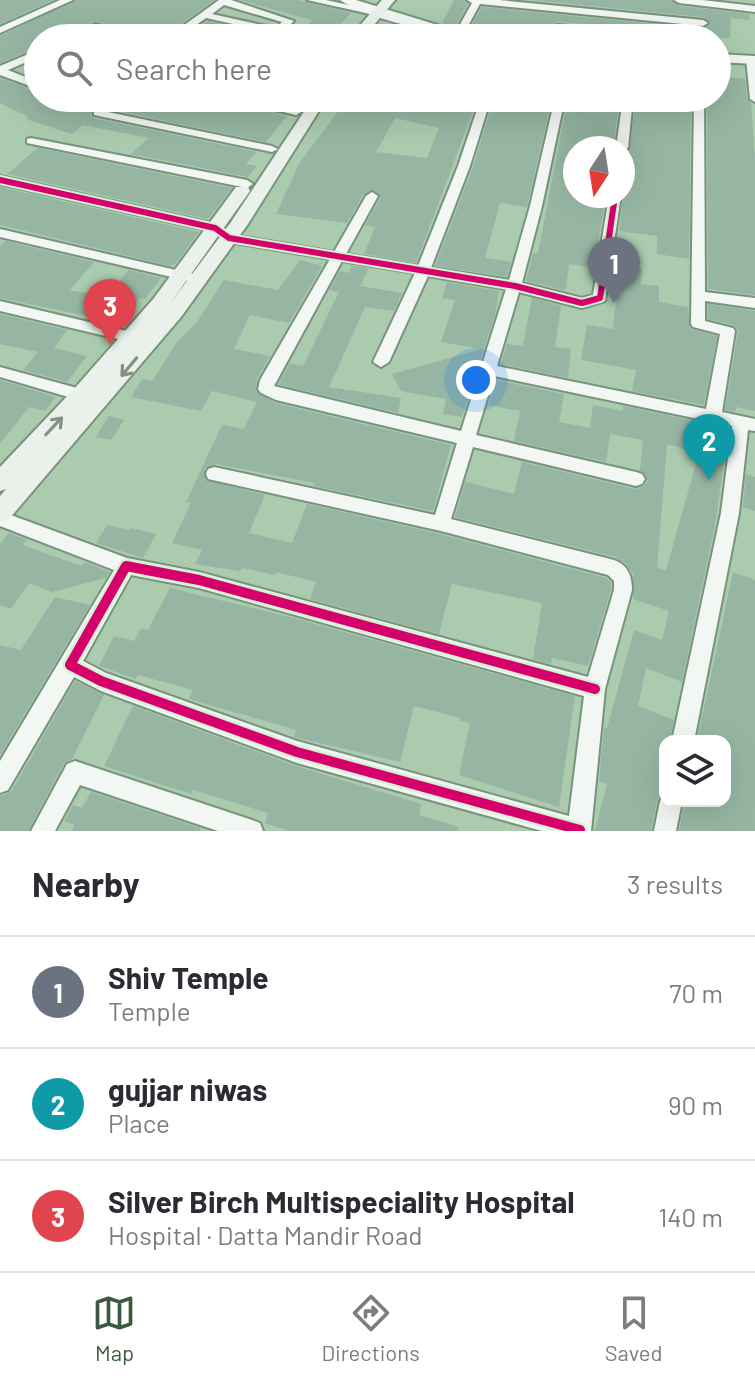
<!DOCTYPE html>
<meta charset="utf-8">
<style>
:root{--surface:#fff;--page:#f2f2f3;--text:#2b2b33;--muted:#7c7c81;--line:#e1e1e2;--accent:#3d5941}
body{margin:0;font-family:Barlow,sans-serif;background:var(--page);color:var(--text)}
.controls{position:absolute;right:24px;bottom:24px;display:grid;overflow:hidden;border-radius:16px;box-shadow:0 8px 32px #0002}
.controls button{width:72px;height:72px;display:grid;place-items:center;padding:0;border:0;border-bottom:2px solid var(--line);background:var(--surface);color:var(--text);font:40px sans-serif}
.compass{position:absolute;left:563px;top:136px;width:72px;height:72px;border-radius:50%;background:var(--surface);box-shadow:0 8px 32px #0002;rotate:192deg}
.you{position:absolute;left:476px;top:380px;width:28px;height:28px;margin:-20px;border:6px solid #fff;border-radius:50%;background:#1a73e8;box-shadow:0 0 0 12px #1a73e833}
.badge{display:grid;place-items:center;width:52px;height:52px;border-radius:50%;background:var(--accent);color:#fff;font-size:26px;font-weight:700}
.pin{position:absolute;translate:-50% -66px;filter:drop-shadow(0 2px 4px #0008)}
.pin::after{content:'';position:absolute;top:42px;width:28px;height:24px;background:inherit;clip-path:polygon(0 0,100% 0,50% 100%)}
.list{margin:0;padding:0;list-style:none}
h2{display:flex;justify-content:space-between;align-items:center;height:104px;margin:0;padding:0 32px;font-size:34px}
h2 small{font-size:26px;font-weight:400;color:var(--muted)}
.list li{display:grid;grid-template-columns:52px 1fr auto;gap:24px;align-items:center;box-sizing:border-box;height:112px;padding:0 32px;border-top:2px solid var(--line)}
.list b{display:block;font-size:30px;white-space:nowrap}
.list p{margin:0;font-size:26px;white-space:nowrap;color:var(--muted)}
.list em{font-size:26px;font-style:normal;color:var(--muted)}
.icon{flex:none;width:44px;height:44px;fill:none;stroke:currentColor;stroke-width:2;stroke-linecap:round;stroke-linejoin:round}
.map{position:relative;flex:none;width:755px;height:831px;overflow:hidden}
.search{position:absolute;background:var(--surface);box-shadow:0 8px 32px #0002;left:24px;right:24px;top:24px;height:88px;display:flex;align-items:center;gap:20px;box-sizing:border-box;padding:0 28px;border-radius:44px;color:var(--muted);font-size:30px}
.sheet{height:440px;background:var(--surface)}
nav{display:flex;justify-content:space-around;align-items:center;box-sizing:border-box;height:112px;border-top:2px solid var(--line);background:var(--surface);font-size:22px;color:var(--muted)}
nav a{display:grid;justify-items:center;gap:4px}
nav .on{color:var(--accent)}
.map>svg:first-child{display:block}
.building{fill:#96b6a3;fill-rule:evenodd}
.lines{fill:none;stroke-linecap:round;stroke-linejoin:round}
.minor-casing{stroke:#7a937d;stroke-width:4}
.tertiary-casing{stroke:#7a937d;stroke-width:4}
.secondary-casing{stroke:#7a937d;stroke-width:4}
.minor{fill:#f2f7f3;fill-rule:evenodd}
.tertiary{fill:#f2f7f3;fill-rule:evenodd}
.secondary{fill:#eaf1ea;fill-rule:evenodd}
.cycleway-far1-casing{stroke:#d3f1d5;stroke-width:10}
.cycleway-casing{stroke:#d3f1d5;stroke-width:15}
.cycleway-far1{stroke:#d6006c;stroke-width:6}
.cycleway{stroke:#d6006c;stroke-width:10}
.oneway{stroke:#829184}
</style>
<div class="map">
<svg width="755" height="831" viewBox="0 0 755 831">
<rect width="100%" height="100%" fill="#aacbae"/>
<g class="building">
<polygon points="0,0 53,0 0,24"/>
<polygon points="76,0 214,0 174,29 175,38 86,38 106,27 104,23 94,21 63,38 38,38 38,47 0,63 0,36"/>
<polygon points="240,0 298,0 351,13 327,38 295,38 312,20"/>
<polygon points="454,0 464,0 468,4 455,27 442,23"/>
<polygon points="530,0 671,0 679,6 749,14 750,20 731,18 730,38 691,38 683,32 557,22 552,24 554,33 612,38 546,38 522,36 523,30 472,24 482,7 703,29 711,24 703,17"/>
<polygon points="207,21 259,33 253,38 199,38 190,33"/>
<polygon points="717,76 745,79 747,99 751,103 755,160 755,295 708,289 707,98 717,98"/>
<polygon points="0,78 38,92 38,98 54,98 80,107 90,98 221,98 287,116 266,142 99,107 92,109 93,118 257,152 246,164 257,166 248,177 131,154 149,138 83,125 72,134 26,119 29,117 0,103"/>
<path d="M348 98H478L416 263 364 254 375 227 365 225 381 197 374 190 363 195 347 223 276 214 300 162ZM395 118 439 128 427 158 376 152Z"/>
<polygon points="494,98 552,98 527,207 500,203 485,258 511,262 507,277 435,266 473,167"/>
<polygon points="568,98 620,98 613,148 575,148 575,196 606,196 594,268 569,264 566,288 563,290 526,281 533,253 538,253"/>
<polygon points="636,98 691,98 689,259 657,254 657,236 619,231"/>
<polygon points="38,148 232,188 208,219 7,174"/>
<polygon points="0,187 199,232 175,264 170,266 0,225"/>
<polygon points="5,241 94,262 70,290 107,297 129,270 161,278 145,299 139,298 121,323 0,298 0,246"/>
<polygon points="300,260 322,266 289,323 250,315 234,349 270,356 257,378 256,391 275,403 451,445 433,511 314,486 315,483 215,464 205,468 205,480 265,495 249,533 292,543 307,504 440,534 606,578 611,582 611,590 588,666 552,658 551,664 533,659 542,603 452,584 439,634 310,599 316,582 276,572 275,575 242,568 240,571 195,564 202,550 172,543 191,503 186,502 222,425 244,429 257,402 212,391 201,411 131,397 142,379 152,381 178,341 197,322 224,280 278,290"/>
<polygon points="620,265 642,268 641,284 659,286 659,302 688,307 690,329 717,336 704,405 632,391 636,370 581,360 587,325 613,329"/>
<polygon points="352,266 369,268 360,286 402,293 394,311 365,307 329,387 401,398 398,413 278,384 290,363 303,366 339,292 329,290 340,271 349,273"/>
<polygon points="447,282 499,291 495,315 462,417 443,414 446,399 401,391 392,374 482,349 441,342 455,300 442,298"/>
<polygon points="532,298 561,306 555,347 571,349 568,378 501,364 507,344 523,346"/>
<polygon points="708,304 755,311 755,411 736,407 735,412 725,410 738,331 734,325 708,319"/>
<polygon points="0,314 67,330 54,348 87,356 67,382 23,370 38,352 0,344"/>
<polygon points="0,380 56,397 45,411 29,407 0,444"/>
<path d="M496 380 564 394 559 422 590 428 593 405 623 411V406L729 428 715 525 682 682 646 668 638 706 674 720 669 741H665V789L657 800 651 831H595L607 784 599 781 604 729 607 728 634 630 662 640 669 611 633 599V574L625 563 615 557 455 517 465 482 514 494 522 462 635 489 643 487 648 481 640 470 643 440 610 434 606 462 514 441 520 411 488 405ZM667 444 699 453 666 570 657 568Z"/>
<polygon points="109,416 124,420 111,440 96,437"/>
<polygon points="746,474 755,477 755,511 743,507"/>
<polygon points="107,525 130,530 131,528 156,534 143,558 96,543"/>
<polygon points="9,533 27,540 23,545 75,564 82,566 85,562 110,572 106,578 52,592 29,583 11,609 0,605 0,544"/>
<polygon points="733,572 755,580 755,831 679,831 685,801 725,801 725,741 697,741"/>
<polygon points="170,588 290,617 575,696 559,807 459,775 470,723 460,721 461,718 414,706 400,762 298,738 294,737 296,730 189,699 193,690 138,675 136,679 99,666 114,636 134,641 141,628 148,630"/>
<polygon points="55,597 90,605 0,755 0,645 21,650"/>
<polygon points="75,681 104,695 72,759 64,763 28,831 0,831 0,796 11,792"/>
<polygon points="133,706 296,766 421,804 419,815 459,827 458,831 289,831 265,823 268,813 193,790 191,794 104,766"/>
<polygon points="91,792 200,828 200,831 72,831 75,825 64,821 73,805 82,808"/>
</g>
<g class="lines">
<defs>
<g id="minor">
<polygon points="60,0 73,0 0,33 0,27"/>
<path d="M219 0H231L294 21 275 38H264L270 32 206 18 185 33 191 38H180L176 35V31ZM224 5 282 22 276 28 212 14Z"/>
<polygon points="307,0 326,0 384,13 379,16"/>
<polygon points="467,0 499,0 703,20 708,23 703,26 480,4 462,37 456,37 454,35 472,3"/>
<polygon points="674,0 702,0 755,6 755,12 679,3"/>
<polygon points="95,24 103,26 79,38 66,38"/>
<polygon points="557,25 683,35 688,38 647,38 554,30 554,26"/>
<polygon points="38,50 38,57 8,70 38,82 38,89 0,75 0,66"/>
<polygon points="746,58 755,60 755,102 750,99"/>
<polygon points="64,98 79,98 80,100 75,103"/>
<polygon points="224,98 244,98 301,112 296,115"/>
<path d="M481 98H491L470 166 431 268 509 280 530 206 555 98H565L542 206 522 283 582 298 593 295 609 196H621L605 301 582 308 519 292 497 366 706 409 720 334 693 327 691 324 694 98H704L705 292 755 298V308L705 301V321L733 328 735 331 722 412 755 419V431L748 430 739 513 694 741H672L721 513 732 426 494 376 476 435 636 472 642 474 645 479 642 484 636 486 473 447 451 519 614 560C628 565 632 576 632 590L605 689 591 831H542L297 763 101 691 74 677 8 790 0 793V761L114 570 0 526V511L127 558 199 572 588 677 614 590V581L608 575 441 531 208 479 206 474 208 469 214 467 435 515 457 443 276 400 261 393 258 389 260 380 330 259 229 242 211 231 0 184V176L220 225 233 235 334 252 366 196 372 192 378 196 346 254 418 266 458 166ZM342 261 415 273 373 362 381 367 389 362 428 276 506 289 461 431 274 386ZM131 575 199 588 584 696 569 816 297 741 106 673 83 661Z"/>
<polygon points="623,98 633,98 628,148 623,151 623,148 616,148"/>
<polygon points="98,110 272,146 278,149 272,152 94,115 94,111"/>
<polygon points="31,138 247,180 253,184 247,188 27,143 27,139"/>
<polygon points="0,229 193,274 200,278 193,282 0,237"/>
<polygon points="0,301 131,332 138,337 131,342 0,311"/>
<polygon points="0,367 88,391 90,395 82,401 0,377"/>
<polygon points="75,761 252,820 260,823 263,831 218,831 80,785 55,831 31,831 67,764"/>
<polygon points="665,792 665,801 682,801 676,831 654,831 660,801"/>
</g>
<g id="tertiary">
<path d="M340 0H356L480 38C448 38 365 18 340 0Z"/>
<polygon points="717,54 755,56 755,64 717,62"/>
</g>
<g id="secondary">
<polygon points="382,0 395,0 363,38 349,38"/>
<polygon points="313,98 327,98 248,224 181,317 9,519 0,522 0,496 6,489 0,491 0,467 74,389 154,298 236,187 248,187 250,191 169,305 231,222"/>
</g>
</defs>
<use href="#minor" class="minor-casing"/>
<use href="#tertiary" class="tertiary-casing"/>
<use href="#secondary" class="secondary-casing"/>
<use href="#minor" class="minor"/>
<use href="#tertiary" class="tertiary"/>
<use href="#secondary" class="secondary"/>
<defs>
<polyline id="cycleway-far1" points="0,180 215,228 229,238 515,286 582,303 600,298 615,196"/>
<polyline id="cycleway" points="580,830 297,752 101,681 70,665 126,566 199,580 595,689"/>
</defs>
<use href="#cycleway-far1" class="cycleway-far1-casing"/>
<use href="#cycleway" class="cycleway-casing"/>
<use href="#cycleway-far1" class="cycleway-far1"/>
<use href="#cycleway" class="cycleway"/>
</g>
<defs><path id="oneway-shaft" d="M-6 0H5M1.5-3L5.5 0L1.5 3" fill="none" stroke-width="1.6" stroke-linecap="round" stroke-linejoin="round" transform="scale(2)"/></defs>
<g class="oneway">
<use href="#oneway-shaft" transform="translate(129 367) rotate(130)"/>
<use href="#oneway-shaft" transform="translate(54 426) rotate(-47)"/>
</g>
</svg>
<div class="controls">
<button><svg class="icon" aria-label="layers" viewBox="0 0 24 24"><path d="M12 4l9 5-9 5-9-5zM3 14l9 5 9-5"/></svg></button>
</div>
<svg class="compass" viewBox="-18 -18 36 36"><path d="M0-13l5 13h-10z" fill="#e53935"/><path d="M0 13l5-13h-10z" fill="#7c7c81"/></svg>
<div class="you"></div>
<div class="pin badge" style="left:614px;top:303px;background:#6b7280">1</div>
<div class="pin badge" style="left:709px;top:480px;background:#0f9aa8">2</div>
<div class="pin badge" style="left:110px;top:345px;background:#e0444e">3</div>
<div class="search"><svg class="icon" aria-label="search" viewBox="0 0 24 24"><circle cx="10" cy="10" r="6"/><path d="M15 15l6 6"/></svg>Search here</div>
</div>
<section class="sheet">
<h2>Nearby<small>3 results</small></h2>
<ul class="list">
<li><span class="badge" style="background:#6b7280">1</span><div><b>Shiv Temple</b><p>Temple</p></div><em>70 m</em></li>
<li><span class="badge" style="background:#0f9aa8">2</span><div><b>gujjar niwas</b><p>Place</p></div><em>90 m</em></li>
<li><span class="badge" style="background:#e0444e">3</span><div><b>Silver Birch Multispeciality Hospital</b><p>Hospital · Datta Mandir Road</p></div><em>140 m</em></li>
</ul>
</section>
<nav>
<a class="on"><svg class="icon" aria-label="map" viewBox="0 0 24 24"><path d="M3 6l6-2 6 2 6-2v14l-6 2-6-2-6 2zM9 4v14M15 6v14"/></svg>Map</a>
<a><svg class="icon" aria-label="directions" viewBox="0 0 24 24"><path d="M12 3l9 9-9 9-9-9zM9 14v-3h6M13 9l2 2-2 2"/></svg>Directions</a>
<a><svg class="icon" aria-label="saved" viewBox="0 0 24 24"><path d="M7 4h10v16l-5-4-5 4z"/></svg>Saved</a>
</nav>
